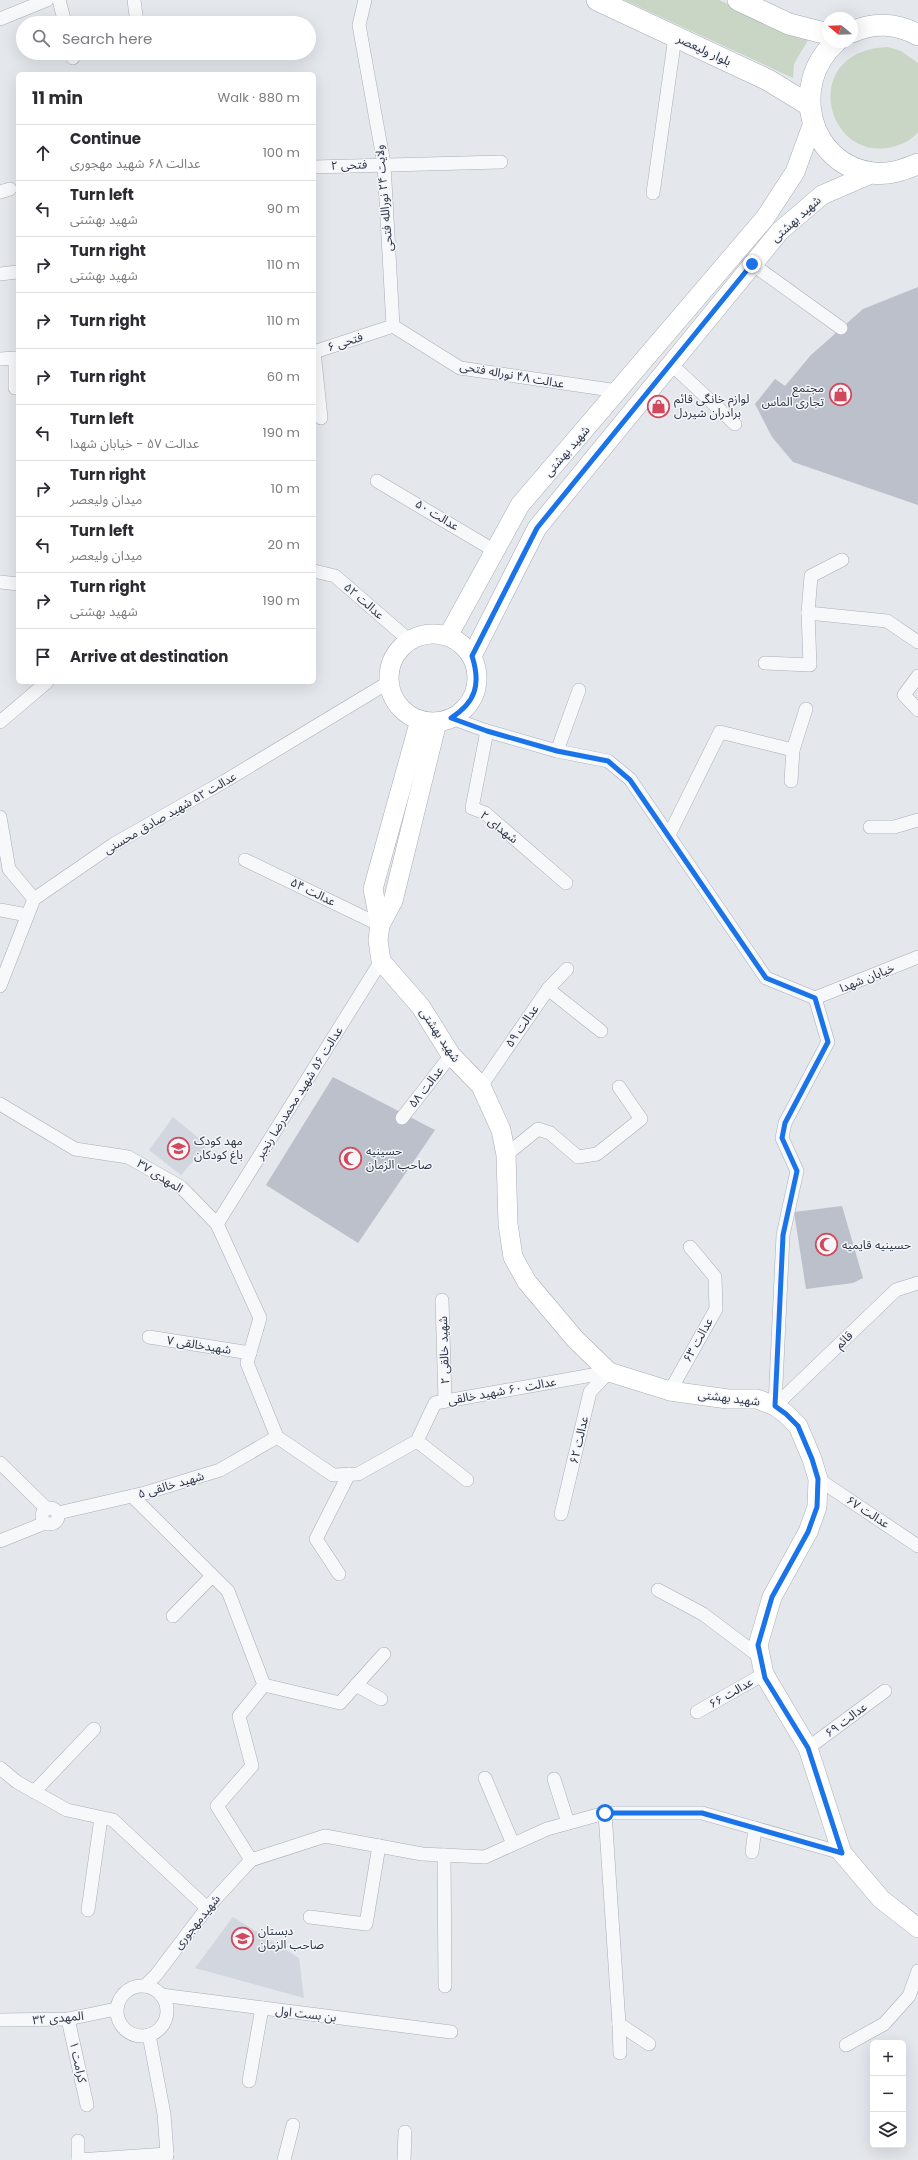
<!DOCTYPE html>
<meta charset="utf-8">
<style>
:root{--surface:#fff;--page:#f7f7f7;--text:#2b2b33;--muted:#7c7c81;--line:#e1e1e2}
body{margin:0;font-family:Poppins,"Noto Sans Arabic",sans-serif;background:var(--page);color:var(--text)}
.controls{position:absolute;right:12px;bottom:12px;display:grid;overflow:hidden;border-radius:6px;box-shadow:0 4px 16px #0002}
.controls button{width:36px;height:36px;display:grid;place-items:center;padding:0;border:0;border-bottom:1px solid var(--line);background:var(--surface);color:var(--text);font:20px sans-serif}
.compass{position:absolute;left:822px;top:12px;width:36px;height:36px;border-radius:50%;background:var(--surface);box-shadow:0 4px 16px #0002;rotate:289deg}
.stop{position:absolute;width:12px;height:12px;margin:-9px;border:3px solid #1a73e8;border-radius:50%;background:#fff}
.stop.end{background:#1a73e8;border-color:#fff;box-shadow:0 1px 4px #0008}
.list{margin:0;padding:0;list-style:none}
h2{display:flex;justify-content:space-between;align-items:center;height:52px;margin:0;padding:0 16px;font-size:17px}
h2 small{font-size:13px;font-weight:400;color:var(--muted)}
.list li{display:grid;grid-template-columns:26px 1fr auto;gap:12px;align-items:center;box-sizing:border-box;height:56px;padding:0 16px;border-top:1px solid var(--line)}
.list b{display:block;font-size:15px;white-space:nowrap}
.list p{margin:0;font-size:13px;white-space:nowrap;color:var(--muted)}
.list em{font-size:13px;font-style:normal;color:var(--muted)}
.icon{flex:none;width:22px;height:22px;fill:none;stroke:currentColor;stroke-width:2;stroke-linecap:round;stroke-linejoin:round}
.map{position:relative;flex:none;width:918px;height:2160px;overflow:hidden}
.search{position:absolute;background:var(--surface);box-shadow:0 4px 16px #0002;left:16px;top:16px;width:300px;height:44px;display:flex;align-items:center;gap:10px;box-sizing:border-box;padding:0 14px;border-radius:22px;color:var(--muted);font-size:15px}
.panel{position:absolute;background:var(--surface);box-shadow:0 4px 16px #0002;left:16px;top:72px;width:300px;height:612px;border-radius:6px}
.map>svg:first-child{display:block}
.built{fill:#d2d6de}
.green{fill:#c9d6c5}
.building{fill:#bbc0ca}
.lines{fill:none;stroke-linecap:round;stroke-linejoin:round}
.street-casing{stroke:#a9aeb7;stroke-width:14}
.secondary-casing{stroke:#a9aeb7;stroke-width:20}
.primary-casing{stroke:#a3abb8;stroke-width:22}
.street{stroke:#f7f8fa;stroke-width:13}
.secondary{stroke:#fff;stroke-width:19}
.primary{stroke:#fff;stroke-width:21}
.route{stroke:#1a73e8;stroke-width:5}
.labels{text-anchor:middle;stroke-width:3;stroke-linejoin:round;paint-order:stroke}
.street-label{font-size:12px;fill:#2b3445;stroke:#f4f6f9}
.poi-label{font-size:12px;fill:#2b3445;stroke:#f4f6f9;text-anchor:start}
</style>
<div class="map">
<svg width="918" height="2160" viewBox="0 0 918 2160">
<rect width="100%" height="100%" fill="#e4e7ec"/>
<g class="built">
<polygon points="173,1117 207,1145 181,1175 149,1150"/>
<polygon points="233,1917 299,1958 304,1998 195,1968"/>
</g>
<g class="green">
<polygon points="624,0 719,0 808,40 794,64 793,78"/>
<path d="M888 47 901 51 918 63V132C912 140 901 145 892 147 825 163 798 50 888 47Z"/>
</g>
<g class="building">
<polygon points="918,287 918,505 793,462 772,437 755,404 775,379 785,386 811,355 863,309"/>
<polygon points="333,1077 435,1130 358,1243 266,1185"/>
<polygon points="842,1206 863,1278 853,1283 806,1289 794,1212"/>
</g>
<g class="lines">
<defs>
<g id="street">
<polyline points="59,0 65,23"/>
<polyline points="134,0 137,23"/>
<polyline points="365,0 359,25 384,164 393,326"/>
<polyline points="0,19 47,0"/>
<polyline points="72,53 73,58"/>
<polyline points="314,167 501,162"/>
<polyline points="0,192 10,189"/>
<polyline points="653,193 675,37"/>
<polyline points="752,264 841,328"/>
<polyline points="0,274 17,272"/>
<polyline points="393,326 460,368 618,391"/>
<polyline points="0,359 15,358 15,388"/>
<polyline points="671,364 735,424"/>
<polyline points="321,418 314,352 393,326"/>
<polyline points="377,481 495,551"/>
<polyline points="842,560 811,576 808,613 887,621 918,642"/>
<polyline points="314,571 335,576 410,641"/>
<polyline points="0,582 18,584"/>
<polyline points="765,663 810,665 808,613"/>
<polyline points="918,676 904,695 918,710"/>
<polyline points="451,718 487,731 557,751 608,761 630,779 766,978 815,998"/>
<polyline points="0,722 47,682"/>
<polyline points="487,731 472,808 485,813 566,883"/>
<polyline points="557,751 579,690"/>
<polyline points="791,781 793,750"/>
<polyline points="0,817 9,869 34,899"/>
<polyline points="870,827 894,827 918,820"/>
<polyline points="669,835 720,732 793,750 806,709"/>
<polyline points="245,860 380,925"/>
<polyline points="0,910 27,915"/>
<polyline points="0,986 34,899 114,844 225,781 389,682"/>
<polyline points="548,989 601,1031"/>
<polyline points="815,998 918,957"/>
<polyline points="481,1086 548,989 567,969"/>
<polyline points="0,1104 75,1149 128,1157 181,1187 217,1224 260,1318 247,1363 277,1437 333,1475 358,1474 417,1441 435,1403 609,1372"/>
<polyline points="402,1118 451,1055"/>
<polyline points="506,1155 538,1129 550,1133 578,1157 597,1154 641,1119 619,1087"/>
<polyline points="217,1224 381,961"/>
<polyline points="442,1300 445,1401"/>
<polyline points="149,1337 250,1353"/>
<polyline points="670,1391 716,1309 715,1277 690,1247"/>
<polyline points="775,1406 783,1235 797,1171 782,1138 785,1123 828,1042 815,998"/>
<polyline points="775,1406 896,1290 918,1283"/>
<polyline points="417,1441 467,1480"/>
<polyline points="0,1463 47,1509"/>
<polyline points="818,1479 918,1546"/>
<polyline points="132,1496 228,1591 264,1685 239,1716 252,1766 217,1806 251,1860"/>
<circle cx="50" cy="1516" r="8"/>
<polyline points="58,1513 145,1493 220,1470 277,1437"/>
<polyline points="561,1514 590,1392 609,1372"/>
<polyline points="0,1541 45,1523"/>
<polyline points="339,1574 316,1539 349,1474"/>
<polyline points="658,1590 703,1614 760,1657"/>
<polyline points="173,1616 212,1576"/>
<polyline points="264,1685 340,1703 384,1654"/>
<polyline points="356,1685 381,1699"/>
<polyline points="697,1712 764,1674"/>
<polyline points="808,1748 885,1691"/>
<polyline points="0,1768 17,1782 67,1810 113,1820 207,1908"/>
<polyline points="485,1778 513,1844"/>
<polyline points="554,1779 568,1823"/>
<polyline points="34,1792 94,1729"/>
<polyline points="605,1813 619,2024 649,2044"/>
<polyline points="752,1852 755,1828"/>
<polyline points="444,1855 445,1986"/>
<polyline points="88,1910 101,1818"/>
<polyline points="310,1917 366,1924 379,1846"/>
<circle cx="142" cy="2011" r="25"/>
<polyline points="145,1986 156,1975 207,1908 251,1860 325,1836 422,1854 485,1857 547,1829 605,1813 702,1813 842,1853"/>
<polyline points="161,1995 451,2032"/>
<polyline points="68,2019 87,2105"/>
<polyline points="0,2020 68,2019 116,2009"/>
<polyline points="619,2024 620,2053"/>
<polyline points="149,2035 164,2114 167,2154 166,2160"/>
<polyline points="846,2045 884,2024 909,1996 918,1971"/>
<polyline points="249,2081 262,2008"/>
<polyline points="78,2160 167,2154"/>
<polyline points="78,2160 78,2141"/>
<polyline points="284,2160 293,2125"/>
<polyline points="404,2160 405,2132"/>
</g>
<g id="secondary">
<circle cx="433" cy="678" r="44"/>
<polyline points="448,636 520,505 765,218 795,172 813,123"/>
<polyline points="472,656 537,528 780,231 822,195 873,173"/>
<polyline points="437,722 393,901 380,925 378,940 381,961 421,1007 451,1055 481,1086 501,1130 506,1155 508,1224 513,1257 527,1282 575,1339 609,1372 670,1391 728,1399 757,1399 775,1406 786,1414 798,1426 812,1459 818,1479 817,1507 808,1532 772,1597 758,1645 764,1674 808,1748 842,1853 881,1899 918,1928"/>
<polyline points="380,925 373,889 420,720"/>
</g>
<g id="primary">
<polyline points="597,0 768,80 809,105"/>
<polyline points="738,0 789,24 828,34"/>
<path d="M852 32C873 22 897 23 918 35"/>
<path d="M836 42C789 83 808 165 873 173 889 175 903 170 918 164"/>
</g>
</defs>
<use href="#street" class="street-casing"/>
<use href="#secondary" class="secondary-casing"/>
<use href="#primary" class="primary-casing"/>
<use href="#street" class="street"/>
<use href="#secondary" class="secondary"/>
<use href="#primary" class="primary"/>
</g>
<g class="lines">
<path class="route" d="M605 1813H702L842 1853 808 1748 765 1678 758 1645 772 1597 808 1532 817 1507 818 1479 812 1459 798 1426 786 1414 775 1406 783 1235 797 1171 782 1138 785 1123 828 1042 815 998 766 978 630 780 608 761 557 751 487 731 451 718C476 702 481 684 472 656L537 528 752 264"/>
</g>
<defs>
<symbol id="shop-ring" viewBox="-11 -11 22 22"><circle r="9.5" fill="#f4f6f9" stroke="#d1495b" stroke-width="1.5"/><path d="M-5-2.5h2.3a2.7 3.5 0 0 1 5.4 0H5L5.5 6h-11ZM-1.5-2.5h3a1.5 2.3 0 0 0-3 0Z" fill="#d1495b"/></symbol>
<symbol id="school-ring" viewBox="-11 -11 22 22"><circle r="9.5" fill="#f4f6f9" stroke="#d1495b" stroke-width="1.5"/><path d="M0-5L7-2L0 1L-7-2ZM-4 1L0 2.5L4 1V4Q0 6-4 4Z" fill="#d1495b"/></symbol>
<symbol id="mosque-ring" viewBox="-11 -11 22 22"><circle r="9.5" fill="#f4f6f9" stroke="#d1495b" stroke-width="1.5"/><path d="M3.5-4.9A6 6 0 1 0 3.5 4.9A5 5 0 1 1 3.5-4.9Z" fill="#d1495b"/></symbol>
</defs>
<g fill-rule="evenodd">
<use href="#shop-ring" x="828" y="382" width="25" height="25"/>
<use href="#shop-ring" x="646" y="394" width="25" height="25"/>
<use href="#school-ring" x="166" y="1136" width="25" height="25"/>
<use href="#mosque-ring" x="338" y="1146" width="25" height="25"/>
<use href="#mosque-ring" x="814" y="1232" width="25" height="25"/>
<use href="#school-ring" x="230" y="1926" width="25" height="25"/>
</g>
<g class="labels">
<g class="street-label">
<text transform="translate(704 50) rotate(25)" y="4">بلوار ولیعصر</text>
<text transform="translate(349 165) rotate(-2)" y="4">فتحی ۲</text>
<text transform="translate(384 198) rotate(-95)" y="4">ولایت ۲۴ نورالله فتحی</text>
<text transform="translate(796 219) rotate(-42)" y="4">شهید بهشتی</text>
<text transform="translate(345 342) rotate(-18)" y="4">فتحی ۶</text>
<text transform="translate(512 375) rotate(10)" y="4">عدالت ۴۸ نوراله فتحی</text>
<text transform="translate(567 451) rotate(-49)" y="4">شهید بهشتی</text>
<text transform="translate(437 515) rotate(31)" y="4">عدالت ۵۰</text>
<text transform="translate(364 601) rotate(41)" y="4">عدالت ۵۲</text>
<text transform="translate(170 813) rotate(-30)" y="4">عدالت ۵۲ شهید صادق محسنی</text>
<text transform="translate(499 827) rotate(38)" y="4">شهدای ۲</text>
<text transform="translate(313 892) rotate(26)" y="4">عدالت ۵۴</text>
<text transform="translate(867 978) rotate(-22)" y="4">خیابان شهدا</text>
<text transform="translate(522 1026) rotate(-55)" y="4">عدالت ۵۹</text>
<text transform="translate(440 1035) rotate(56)" y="4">شهید بهشتی</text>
<text transform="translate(426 1087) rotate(-52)" y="4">عدالت ۵۸</text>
<text transform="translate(299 1093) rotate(-58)" y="4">عدالت ۵۶ شهید محمدرضا رنجبر</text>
<text transform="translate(160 1176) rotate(32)" y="4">المهدی ۳۷</text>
<text transform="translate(698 1340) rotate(-61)" y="4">عدالت ۶۳</text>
<text transform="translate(844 1340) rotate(-44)" y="4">قائم</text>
<text transform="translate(199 1345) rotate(9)" y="4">شهیدخالقی ۷</text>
<text transform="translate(444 1350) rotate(-92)" y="4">شهید خالقی ۲</text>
<text transform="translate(502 1391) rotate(-10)" y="4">عدالت ۶۰ شهید خالقی</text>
<text transform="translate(729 1398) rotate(7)" y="4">شهید بهشتی</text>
<text transform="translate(579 1440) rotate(-77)" y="4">عدالت ۶۲</text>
<text transform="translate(171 1485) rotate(-16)" y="4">شهید خالقی ۵</text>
<text transform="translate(868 1512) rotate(33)" y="4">عدالت ۶۷</text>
<text transform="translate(731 1693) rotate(-30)" y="4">عدالت ۶۶</text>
<text transform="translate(846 1720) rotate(-37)" y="4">عدالت ۶۹</text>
<text transform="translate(197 1922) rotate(-51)" y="4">شهیدمهجوری</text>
<text transform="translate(306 2014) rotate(7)" y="4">بن بست اول</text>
<text transform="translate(58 2018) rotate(-5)" y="4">المهدی ۳۲</text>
<text transform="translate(78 2062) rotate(78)" y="4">کرامت ۱</text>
</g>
<g class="poi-label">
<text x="824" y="392" text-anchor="end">مجتمع<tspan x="824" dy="14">تجاری الماس</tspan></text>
<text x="674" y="403">لوازم خانگی قائم<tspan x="674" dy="14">برادران شیردل</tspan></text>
<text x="194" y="1145">مهد کودک<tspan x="194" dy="14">باغ کودکان</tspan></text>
<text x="366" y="1155">حسینیه<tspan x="366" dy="14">صاحب الزمان</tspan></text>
<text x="842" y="1249">حسینیه قایمیه</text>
<text x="258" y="1935">دبستان<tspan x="258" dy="14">صاحب الزمان</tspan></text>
</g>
</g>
</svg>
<div class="controls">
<button>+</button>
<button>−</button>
<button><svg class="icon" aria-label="layers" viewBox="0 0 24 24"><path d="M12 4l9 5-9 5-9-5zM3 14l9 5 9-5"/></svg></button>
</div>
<svg class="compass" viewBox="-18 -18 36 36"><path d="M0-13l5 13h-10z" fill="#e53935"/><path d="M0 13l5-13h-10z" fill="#7c7c81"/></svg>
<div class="stop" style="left:605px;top:1813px"></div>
<div class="stop end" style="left:752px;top:264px"></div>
<div class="search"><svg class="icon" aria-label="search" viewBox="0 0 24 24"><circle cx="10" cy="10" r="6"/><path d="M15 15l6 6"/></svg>Search here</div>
<section class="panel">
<h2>11 min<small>Walk · 880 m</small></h2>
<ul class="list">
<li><svg class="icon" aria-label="ahead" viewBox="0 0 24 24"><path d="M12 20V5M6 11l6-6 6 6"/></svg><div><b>Continue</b><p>عدالت ۶۸ شهید مهجوری</p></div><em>100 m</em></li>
<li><svg class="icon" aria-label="left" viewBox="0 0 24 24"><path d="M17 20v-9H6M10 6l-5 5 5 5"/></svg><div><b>Turn left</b><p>شهید بهشتی</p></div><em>90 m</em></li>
<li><svg class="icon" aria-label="right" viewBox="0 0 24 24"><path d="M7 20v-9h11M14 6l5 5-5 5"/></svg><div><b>Turn right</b><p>شهید بهشتی</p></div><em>110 m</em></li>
<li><svg class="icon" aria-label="right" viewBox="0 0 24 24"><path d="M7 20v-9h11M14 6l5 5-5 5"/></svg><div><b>Turn right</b></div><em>110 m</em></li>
<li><svg class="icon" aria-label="right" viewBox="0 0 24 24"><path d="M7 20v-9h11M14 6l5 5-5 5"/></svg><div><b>Turn right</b></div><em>60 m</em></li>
<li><svg class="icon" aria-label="left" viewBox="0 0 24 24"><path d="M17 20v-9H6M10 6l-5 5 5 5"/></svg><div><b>Turn left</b><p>عدالت ۵۷ - خیابان شهدا</p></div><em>190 m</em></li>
<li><svg class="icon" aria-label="right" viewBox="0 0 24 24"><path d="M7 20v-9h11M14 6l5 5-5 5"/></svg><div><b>Turn right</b><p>میدان ولیعصر</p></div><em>10 m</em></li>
<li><svg class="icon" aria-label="left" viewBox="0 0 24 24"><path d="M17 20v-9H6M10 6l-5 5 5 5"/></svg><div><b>Turn left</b><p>میدان ولیعصر</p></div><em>20 m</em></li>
<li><svg class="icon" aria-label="right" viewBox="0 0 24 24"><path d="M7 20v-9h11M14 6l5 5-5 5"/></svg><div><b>Turn right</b><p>شهید بهشتی</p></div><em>190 m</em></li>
<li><svg class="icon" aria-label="arrive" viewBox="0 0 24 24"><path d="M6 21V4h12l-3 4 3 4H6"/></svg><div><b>Arrive at destination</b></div></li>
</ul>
</section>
</div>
